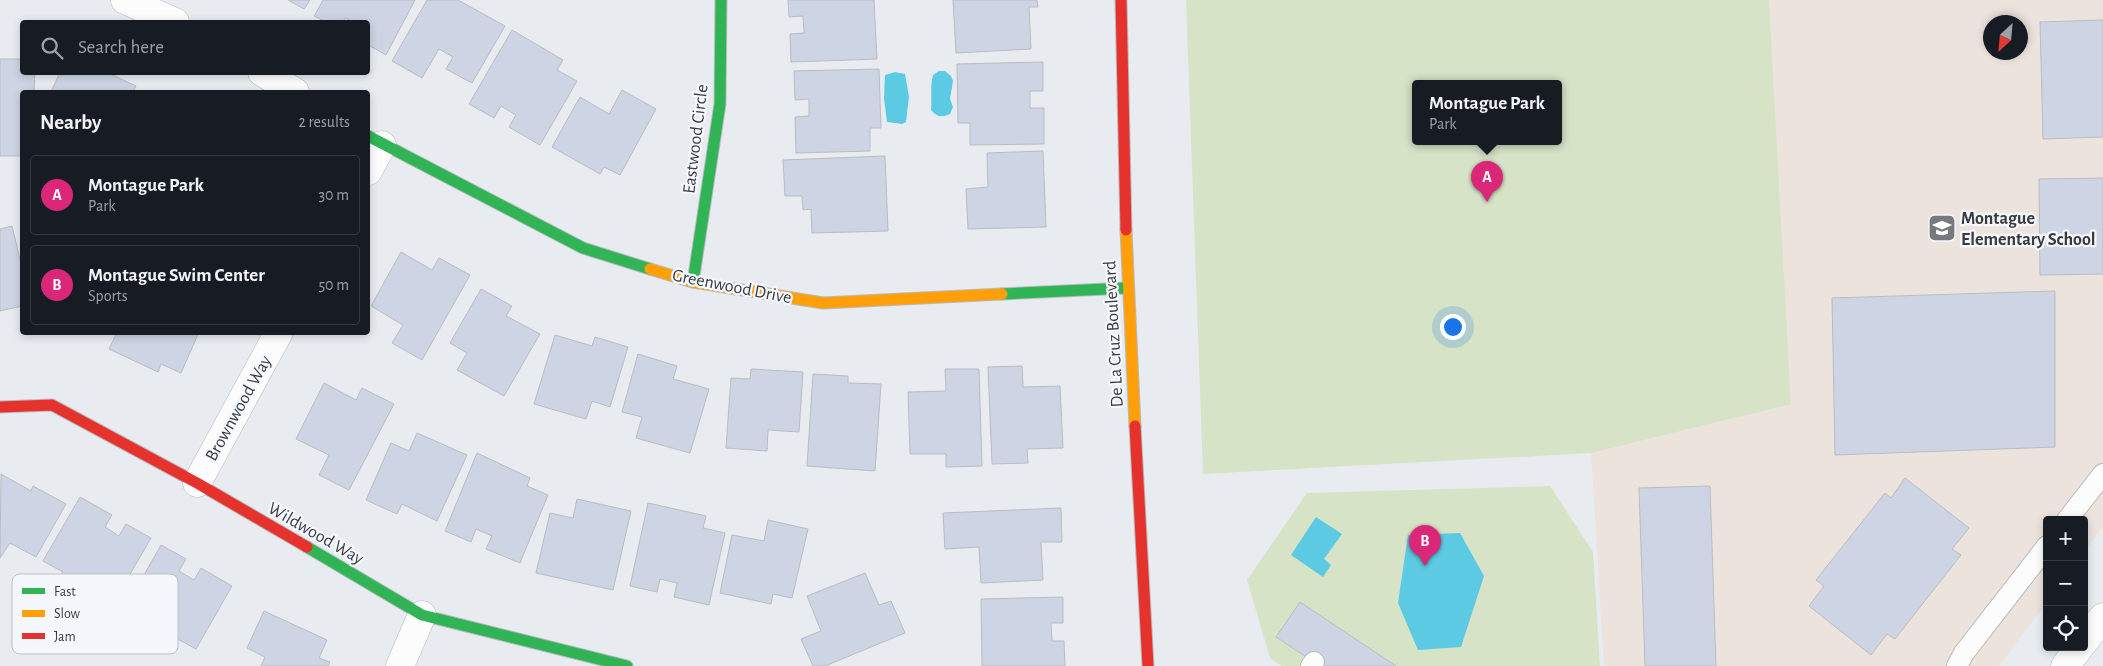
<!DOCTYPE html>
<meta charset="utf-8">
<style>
:root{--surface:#171b24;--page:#242831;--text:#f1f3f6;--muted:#9ea1a6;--line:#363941;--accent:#db2777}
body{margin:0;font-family:"Alegreya Sans",sans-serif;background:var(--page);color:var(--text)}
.controls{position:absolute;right:15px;bottom:15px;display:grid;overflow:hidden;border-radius:5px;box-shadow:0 2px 8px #0003}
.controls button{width:45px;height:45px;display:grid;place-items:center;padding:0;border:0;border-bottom:1px solid var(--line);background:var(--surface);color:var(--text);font:25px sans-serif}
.compass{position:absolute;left:1983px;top:15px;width:45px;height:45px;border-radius:50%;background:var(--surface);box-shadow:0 2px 8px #0003;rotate:206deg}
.you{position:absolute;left:1452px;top:326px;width:18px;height:18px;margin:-12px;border:4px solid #fff;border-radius:50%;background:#1a73e8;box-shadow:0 0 0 8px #1a73e833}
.badge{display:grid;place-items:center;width:32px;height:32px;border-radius:50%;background:var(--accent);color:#fff;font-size:16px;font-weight:700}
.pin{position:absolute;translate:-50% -41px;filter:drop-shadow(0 1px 2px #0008)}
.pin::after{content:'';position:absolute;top:26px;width:18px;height:15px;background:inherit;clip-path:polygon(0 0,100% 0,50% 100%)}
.popup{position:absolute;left:1412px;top:80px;width:150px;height:65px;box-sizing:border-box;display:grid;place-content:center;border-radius:5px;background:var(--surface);filter:drop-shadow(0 1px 4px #0005);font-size:16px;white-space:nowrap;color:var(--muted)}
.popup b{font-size:19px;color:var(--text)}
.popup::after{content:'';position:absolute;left:50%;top:100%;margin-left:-10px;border:10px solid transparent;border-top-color:var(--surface)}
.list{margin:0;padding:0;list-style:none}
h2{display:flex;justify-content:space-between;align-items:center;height:65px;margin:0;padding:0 20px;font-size:21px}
h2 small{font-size:16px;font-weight:400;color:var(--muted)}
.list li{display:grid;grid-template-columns:32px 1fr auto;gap:15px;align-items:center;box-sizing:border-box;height:80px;margin:0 10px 10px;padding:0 10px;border:1px solid var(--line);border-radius:5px}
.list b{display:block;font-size:19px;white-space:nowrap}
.list p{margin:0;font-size:16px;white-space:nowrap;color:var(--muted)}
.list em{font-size:16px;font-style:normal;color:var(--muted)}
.icon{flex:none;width:28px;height:28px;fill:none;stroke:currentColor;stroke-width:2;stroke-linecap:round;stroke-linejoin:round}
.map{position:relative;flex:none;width:2103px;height:666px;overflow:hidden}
.search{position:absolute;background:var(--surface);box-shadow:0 2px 8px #0003;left:20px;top:20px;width:350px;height:55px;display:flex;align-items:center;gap:12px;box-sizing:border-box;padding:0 18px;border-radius:5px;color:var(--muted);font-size:19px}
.panel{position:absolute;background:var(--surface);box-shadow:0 2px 8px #0003;left:20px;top:90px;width:350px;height:245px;border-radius:5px}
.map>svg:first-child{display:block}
.education{fill:#ece3dd;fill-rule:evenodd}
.green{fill:#d6e3c7;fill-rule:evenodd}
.water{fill:#5dcae3}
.building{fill:#cdd5e4;stroke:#b9bcc0}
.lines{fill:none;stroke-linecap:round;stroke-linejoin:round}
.lane-casing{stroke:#b8babe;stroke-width:22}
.street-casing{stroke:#b8babe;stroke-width:29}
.fast-casing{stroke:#b8babe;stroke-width:13}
.slow-casing{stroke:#b8babe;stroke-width:13}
.jam-casing{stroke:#b8babe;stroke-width:13}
.lane{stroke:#fcfcfd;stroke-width:20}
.street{stroke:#fcfcfd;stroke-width:28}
.fast{stroke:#30b455;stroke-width:11}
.slow{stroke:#ff9f0a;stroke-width:11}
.jam{stroke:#e5322d;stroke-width:11}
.labels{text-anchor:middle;stroke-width:4.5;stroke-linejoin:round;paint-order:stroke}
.street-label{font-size:18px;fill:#393b3f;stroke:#f4f8fd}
.poi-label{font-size:18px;font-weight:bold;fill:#393b3f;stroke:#f4f8fd;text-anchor:start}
.key{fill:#f4f8fd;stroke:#bcbfc4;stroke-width:1}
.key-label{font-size:14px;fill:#393b3f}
</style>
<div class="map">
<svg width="2103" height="666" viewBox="0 0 2103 666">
<rect width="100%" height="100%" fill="#e8ecf0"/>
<path class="education" d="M1769 0H2103V527L2084 552V520H2047V602L1999 666H1604L1591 453 1791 404ZM1990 22H2020V52H1990Z"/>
<g class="green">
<path d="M1186 0H1769L1791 404 1591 453 1203 474ZM1416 83H1558V141H1416Z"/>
<polygon points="1550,486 1593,552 1600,666 1282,666 1270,658 1247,580 1307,493"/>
</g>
<g class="water">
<path d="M939 71H945L951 76 953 81 950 99 953 107 950 114C941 118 937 117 931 110 932 98 930 86 933 75Z"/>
<polygon points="895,72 905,74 909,97 906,122 902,124 887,122 884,99 885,75"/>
<polygon points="1316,517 1342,534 1324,559 1331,565 1323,577 1291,555"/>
<polygon points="1460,533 1484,576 1461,647 1418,650 1398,603 1408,535"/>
</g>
<g class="building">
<polygon points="288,0 310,0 304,9"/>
<polygon points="323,0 415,0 386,55 368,45 368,22 354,22 345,18 343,22 326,22 314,16"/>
<polygon points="427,0 458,0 505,26 472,83 446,69 453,57 439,49 422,78 392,61"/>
<polygon points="788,0 874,0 877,59 791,62 790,34 804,33 803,16 789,17"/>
<polygon points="953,0 1037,0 1038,7 1029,7 1031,49 956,53"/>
<polygon points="2103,20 2103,137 2043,139 2040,22"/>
<polygon points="512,30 563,60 557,70 577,81 540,145 509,127 516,115 501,106 494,118 469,104"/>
<polygon points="0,59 22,59 22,72 35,72 34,92 22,92 22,156 0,156"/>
<polygon points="1043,62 1043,91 1030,91 1030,108 1044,108 1044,144 970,145 970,123 958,123 957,64"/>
<polygon points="879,69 881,128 870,128 870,151 796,153 795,117 809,116 809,99 795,100 794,71"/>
<polygon points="60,72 106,72 136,86 133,92 51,92"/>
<polygon points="622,90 656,109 620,175 604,167 600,174 552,147 580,97 609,114"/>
<polygon points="1043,151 1046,227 968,229 966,189 988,187 987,153"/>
<polygon points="885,156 888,231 812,233 811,209 803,210 802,196 785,196 783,160"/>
<polygon points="2103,178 2103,274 2040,275 2039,179"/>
<polygon points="12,226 22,268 22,306 0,311 0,229"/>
<polygon points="401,252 432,270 439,258 470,275 422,360 392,343 403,325 371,306"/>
<polygon points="481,289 512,306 506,316 540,334 504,396 457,370 467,353 450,343"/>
<polygon points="2055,291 2055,447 1835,455 1832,298"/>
<polygon points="117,332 199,332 181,373 161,364 158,372 109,349"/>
<polygon points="555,335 592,346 595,337 628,347 610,407 592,401 586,419 534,404"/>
<polygon points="638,354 677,366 673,379 709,389 690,453 636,438 642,417 622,412"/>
<polygon points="1022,366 1023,387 1060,386 1063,448 1027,449 1028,463 992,464 988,367"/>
<polygon points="751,369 803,372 799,432 768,430 767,451 726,448 731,378 750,379"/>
<polygon points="945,369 979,369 982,466 946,467 946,454 910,454 908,392 946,391"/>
<polygon points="813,374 848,376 848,383 881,384 875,471 807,466"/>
<polygon points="324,383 356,400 362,388 394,404 349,490 319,475 329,455 296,439"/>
<polygon points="417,433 467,455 437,521 402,504 397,514 366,500 391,443 409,451"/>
<polygon points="477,453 530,478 527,486 548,495 520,563 486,549 492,536 476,529 471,542 445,531"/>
<polygon points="1,474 31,491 33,486 66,504 36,557 10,543 0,558"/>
<polygon points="1905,478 1969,528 1952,549 1961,555 1895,639 1887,634 1871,655 1809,606 1824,586 1816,580 1885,493 1891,498"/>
<polygon points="1710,486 1716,666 1645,666 1639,488"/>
<polygon points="80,497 112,515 105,527 119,536 126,524 151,538 108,612 57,582 63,572 43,561"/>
<polygon points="577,499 631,511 613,590 536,573 550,513 573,518"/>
<polygon points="648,503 706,516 703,528 725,533 709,605 674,597 677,583 660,579 657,592 630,586"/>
<polygon points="1061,508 1062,542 1041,542 1043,580 981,583 979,547 945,549 943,513"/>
<polygon points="768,520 808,529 792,598 773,594 771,604 720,593 732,535 764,541"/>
<polygon points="161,545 186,559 179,571 194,580 201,568 232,586 196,649 176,638 171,648 119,619"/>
<polygon points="865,573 879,605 891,601 905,633 825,666 813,666 801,639 821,631 807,596"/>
<polygon points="1063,597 1063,623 1051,623 1052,641 1064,641 1065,666 982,666 981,599"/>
<polygon points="1300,602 1396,666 1320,666 1276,637"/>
<polygon points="264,611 327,640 319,658 330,662 328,666 261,666 265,657 247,648"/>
</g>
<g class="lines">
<defs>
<g id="lane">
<polyline points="2067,520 2103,474"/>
<polyline points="1311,666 1314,662"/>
<polyline points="1957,666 1964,653 2047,546"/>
</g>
<g id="street">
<polyline points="125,0 175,22"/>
<polyline points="262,72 295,92"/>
<polyline points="368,171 382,145"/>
<polyline points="197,483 279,332"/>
<polyline points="2084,642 2103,617"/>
<polyline points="400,666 422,615"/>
<polyline points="2065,666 2080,647"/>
</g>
<g id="fast">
<polyline points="368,136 583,248 650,269"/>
<polyline points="693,282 720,104 721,0"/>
<polyline points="1002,294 1127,288"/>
<polyline points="307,547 422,615 627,666"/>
</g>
<g id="slow">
<polyline points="1126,230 1135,426"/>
<polyline points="650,269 693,282 823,303 1002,294"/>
</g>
<g id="jam">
<polyline points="1121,0 1126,230"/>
<polyline points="0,407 52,405 197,483 307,547"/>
<polyline points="1135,426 1148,666"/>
</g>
</defs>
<use href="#lane" class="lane-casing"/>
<use href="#street" class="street-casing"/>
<use href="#fast" class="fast-casing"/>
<use href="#slow" class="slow-casing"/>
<use href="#jam" class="jam-casing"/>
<use href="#lane" class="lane"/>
<use href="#street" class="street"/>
<use href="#fast" class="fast"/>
<use href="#slow" class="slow"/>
<use href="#jam" class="jam"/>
</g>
<defs>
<symbol id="school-square" viewBox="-11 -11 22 22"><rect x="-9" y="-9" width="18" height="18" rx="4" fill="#76797d" stroke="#f4f8fd"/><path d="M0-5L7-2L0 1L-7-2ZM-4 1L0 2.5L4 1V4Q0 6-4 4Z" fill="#fff"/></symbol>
</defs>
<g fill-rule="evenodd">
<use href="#school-square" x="1926" y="212" width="32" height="32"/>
</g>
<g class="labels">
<g class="street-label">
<text transform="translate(695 139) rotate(-83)" y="6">Eastwood Circle</text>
<text transform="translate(732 286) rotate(11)" y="6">Greenwood Drive</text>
<text transform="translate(1113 334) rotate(-93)" y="6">De La Cruz Boulevard</text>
<text transform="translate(238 408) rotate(-61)" y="6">Brownwood Way</text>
<text transform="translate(316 533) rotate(30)" y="6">Wildwood Way</text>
</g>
<g class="poi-label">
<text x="1961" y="224">Montague<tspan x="1961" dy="21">Elementary School</tspan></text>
</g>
</g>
<rect x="12" y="574" width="166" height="80" rx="8" class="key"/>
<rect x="22" y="588" width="23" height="6" fill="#30b455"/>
<rect x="22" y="610" width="23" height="7" fill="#ff9f0a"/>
<rect x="22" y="633" width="23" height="6" fill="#e5322d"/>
<g class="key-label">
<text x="54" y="596">Fast</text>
<text x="54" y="618">Slow</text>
<text x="54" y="641">Jam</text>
</g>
</svg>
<div class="controls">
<button>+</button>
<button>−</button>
<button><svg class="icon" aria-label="locate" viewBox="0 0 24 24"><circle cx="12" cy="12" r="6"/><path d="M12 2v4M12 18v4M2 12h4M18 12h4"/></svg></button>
</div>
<svg class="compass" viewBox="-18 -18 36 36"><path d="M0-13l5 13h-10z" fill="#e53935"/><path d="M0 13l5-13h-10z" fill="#9ea1a6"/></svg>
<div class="you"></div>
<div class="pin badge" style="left:1487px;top:202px">A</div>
<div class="popup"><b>Montague Park</b>Park</div>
<div class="pin badge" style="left:1425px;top:566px">B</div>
<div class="search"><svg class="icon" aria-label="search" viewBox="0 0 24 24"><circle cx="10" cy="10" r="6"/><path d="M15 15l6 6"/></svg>Search here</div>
<section class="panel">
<h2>Nearby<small>2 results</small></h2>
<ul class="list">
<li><span class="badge">A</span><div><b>Montague Park</b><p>Park</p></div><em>30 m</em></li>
<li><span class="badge">B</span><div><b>Montague Swim Center</b><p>Sports</p></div><em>50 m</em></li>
</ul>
</section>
</div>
